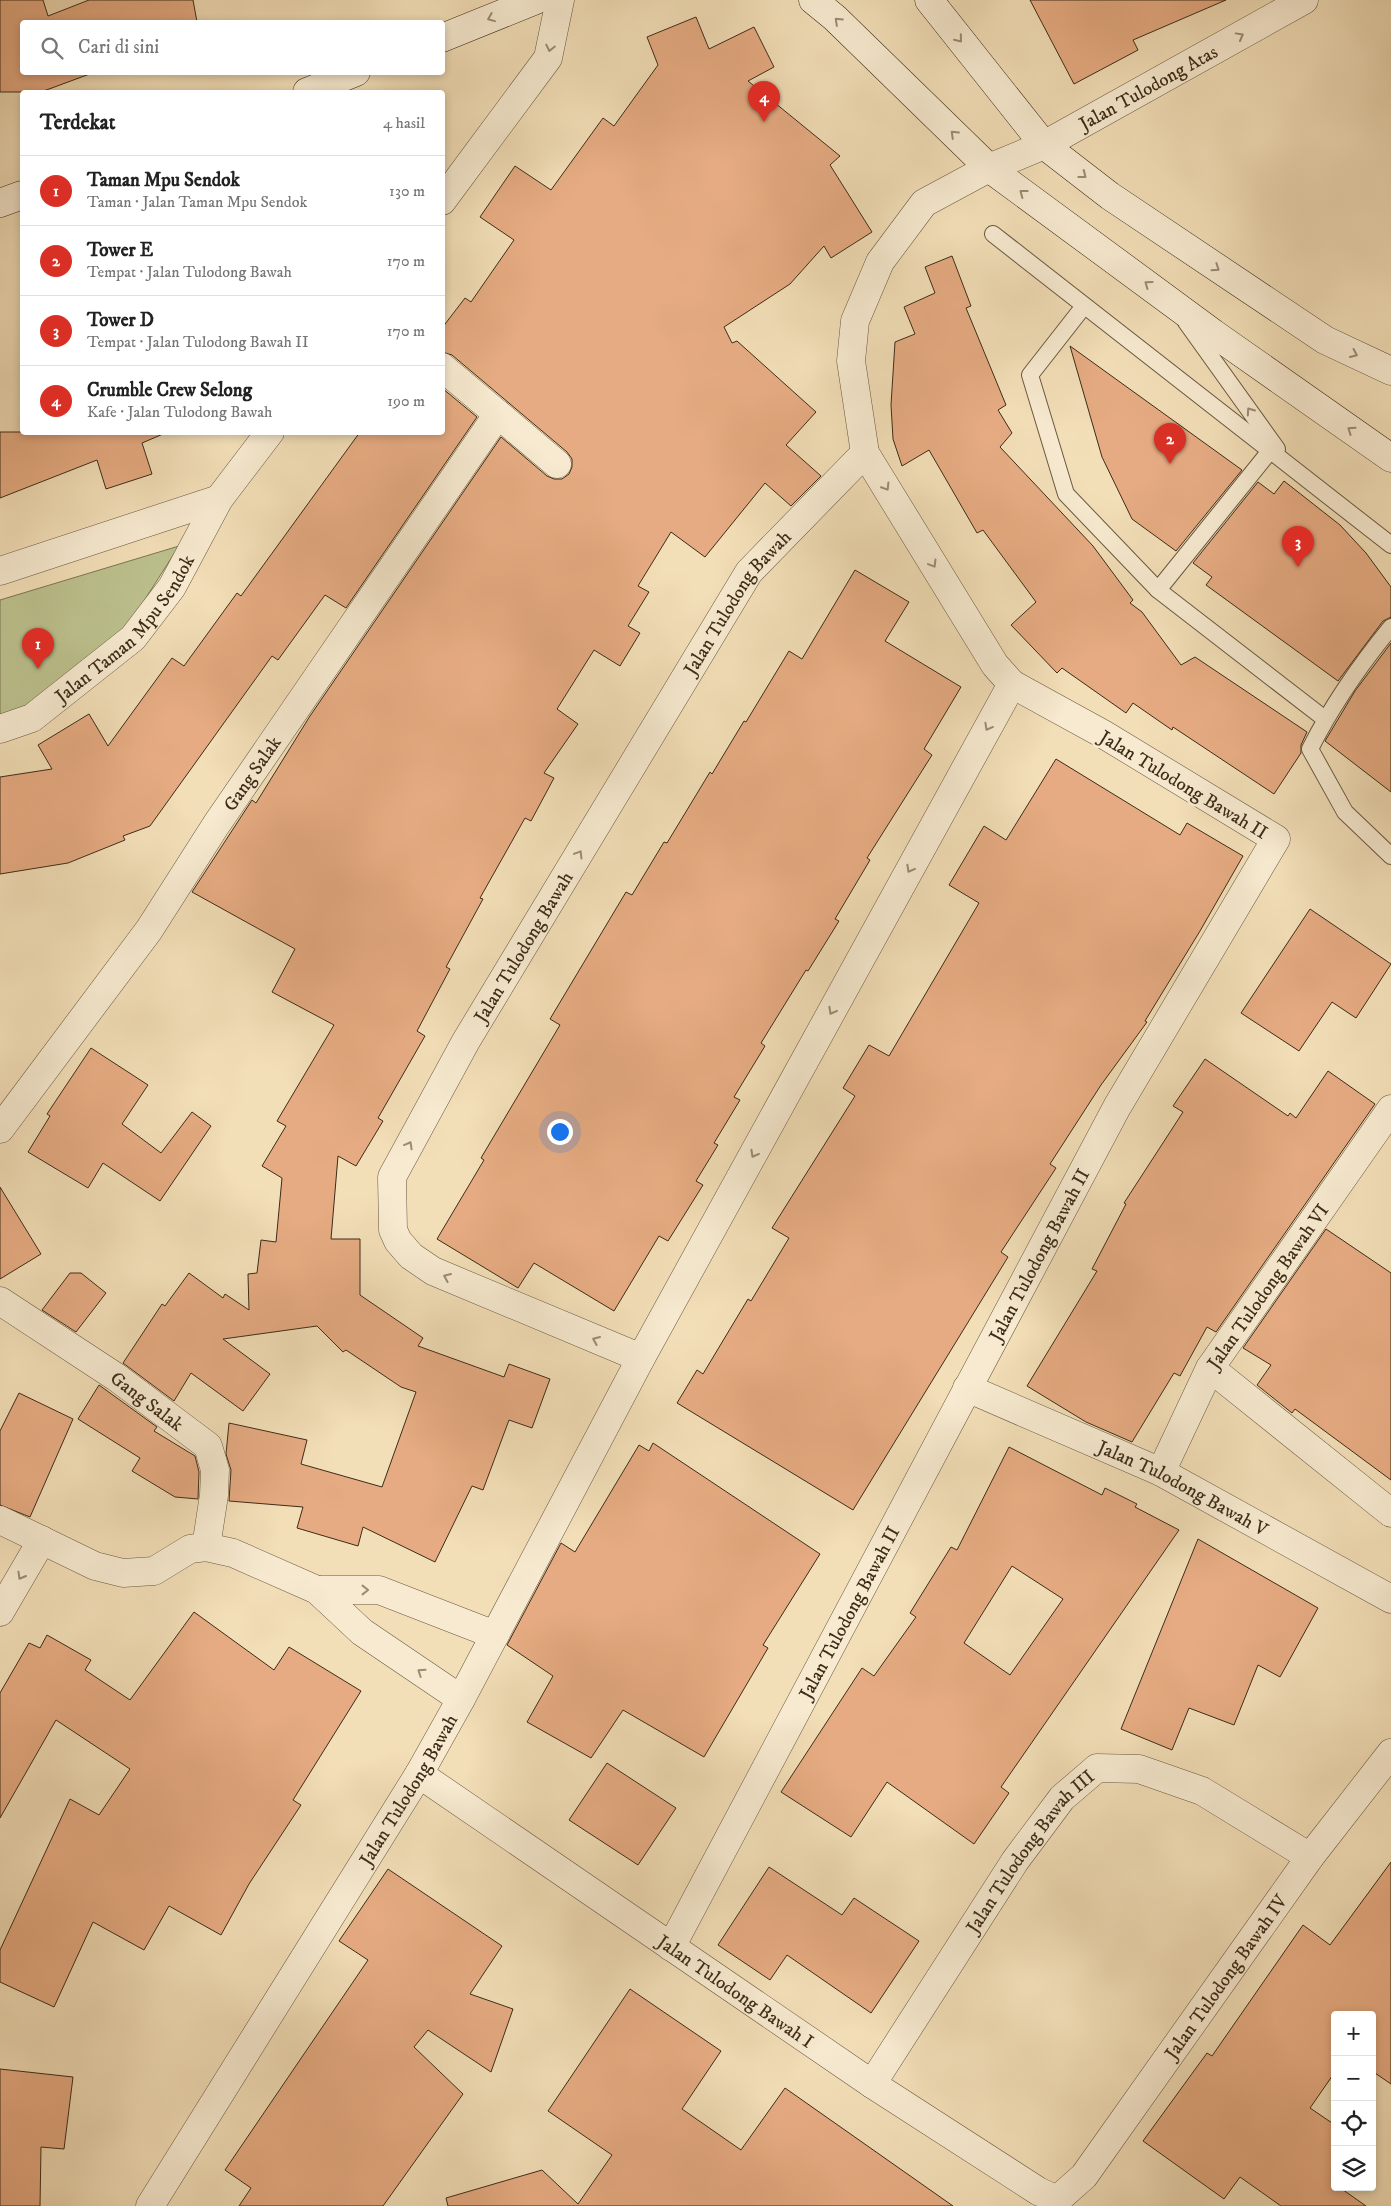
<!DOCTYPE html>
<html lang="id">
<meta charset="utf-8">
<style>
:root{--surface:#fff;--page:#f6f6f6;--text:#222;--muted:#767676;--line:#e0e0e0;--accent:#d93025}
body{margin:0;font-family:"IM FELL DW Pica",serif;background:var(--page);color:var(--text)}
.controls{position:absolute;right:15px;bottom:15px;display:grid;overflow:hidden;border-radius:5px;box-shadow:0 2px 8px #0003}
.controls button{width:45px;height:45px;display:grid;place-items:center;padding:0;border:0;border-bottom:1px solid var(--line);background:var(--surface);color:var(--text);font:25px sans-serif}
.you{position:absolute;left:559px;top:1131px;width:18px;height:18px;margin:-12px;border:4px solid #fff;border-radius:50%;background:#1a73e8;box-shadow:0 0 0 8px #1a73e833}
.badge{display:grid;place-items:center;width:32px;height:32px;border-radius:50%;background:var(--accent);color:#fff;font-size:16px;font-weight:700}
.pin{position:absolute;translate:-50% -41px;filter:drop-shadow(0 1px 2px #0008)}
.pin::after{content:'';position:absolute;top:26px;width:18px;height:15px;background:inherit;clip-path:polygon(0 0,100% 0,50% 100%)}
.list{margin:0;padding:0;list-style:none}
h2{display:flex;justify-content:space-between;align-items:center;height:65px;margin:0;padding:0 20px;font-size:21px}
h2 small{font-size:16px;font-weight:400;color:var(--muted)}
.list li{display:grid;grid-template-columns:32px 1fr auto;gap:15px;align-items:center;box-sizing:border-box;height:70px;padding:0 20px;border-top:1px solid var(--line)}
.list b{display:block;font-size:19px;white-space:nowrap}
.list p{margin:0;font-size:16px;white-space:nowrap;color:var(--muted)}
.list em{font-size:16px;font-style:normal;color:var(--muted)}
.icon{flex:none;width:28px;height:28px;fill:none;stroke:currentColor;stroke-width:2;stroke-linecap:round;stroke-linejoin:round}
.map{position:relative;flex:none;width:1391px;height:2206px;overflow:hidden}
.search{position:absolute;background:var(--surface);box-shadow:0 2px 8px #0003;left:20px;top:20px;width:425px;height:55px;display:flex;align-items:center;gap:12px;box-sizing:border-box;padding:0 18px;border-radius:5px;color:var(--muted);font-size:19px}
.panel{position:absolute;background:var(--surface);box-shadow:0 2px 8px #0003;left:20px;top:90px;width:425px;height:345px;border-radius:5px}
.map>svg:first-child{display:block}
.green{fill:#bcc18d;stroke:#7c7652}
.building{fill:#e6ab82;stroke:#3d2c18;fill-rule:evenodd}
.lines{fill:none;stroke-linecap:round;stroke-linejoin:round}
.service-casing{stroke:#6a5840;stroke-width:18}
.minor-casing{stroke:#6a5840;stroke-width:29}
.tertiary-casing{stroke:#6a5840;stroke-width:29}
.secondary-casing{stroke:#3d2c18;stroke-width:29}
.service{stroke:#f7ead0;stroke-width:16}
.minor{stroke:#f7ead0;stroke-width:28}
.tertiary{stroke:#f7ead0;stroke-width:28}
.secondary{stroke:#f7ead0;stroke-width:28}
.oneway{stroke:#9a8b74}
.labels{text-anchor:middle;stroke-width:5;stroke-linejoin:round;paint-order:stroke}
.street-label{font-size:19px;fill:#3d2c18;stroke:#f7ead0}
</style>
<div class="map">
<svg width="1391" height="2206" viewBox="0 0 1391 2206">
<rect width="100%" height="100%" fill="#f2deb7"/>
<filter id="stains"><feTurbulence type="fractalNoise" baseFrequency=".004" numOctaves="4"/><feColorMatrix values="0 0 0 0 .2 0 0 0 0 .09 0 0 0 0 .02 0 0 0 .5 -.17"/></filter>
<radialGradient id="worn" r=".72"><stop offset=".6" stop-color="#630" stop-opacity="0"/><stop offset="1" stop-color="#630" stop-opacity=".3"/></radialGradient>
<polygon class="green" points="179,546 126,629 26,708 0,718 0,600"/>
<g class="building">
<polygon points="0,0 43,0 48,16 89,0 193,0 197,22 22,22 22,72 95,72 41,92 0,92"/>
<polygon points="1030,0 1226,0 1133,40 1138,50 1074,84"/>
<polygon points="696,17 709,49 754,27 774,67 748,81 840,156 830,165 872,232 831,258 824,246 790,284 724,327 732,343 737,341 816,412 786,445 821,476 791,506 765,483 705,557 671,532 638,586 649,592 628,626 640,633 620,666 594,650 557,709 578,724 544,773 554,778 531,821 525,818 480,898 483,899 446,967 450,969 417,1031 425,1036 378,1118 383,1121 356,1166 338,1156 331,1239 360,1239 360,1295 423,1338 418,1346 504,1377 509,1364 550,1379 532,1428 509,1420 483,1490 472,1486 435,1562 363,1527 358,1546 297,1528 303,1507 229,1501 231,1470 226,1454 229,1423 307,1440 301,1464 382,1487 416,1392 401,1387 346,1350 343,1352 317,1326 223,1339 270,1374 243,1411 191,1373 174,1401 123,1363 162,1304 165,1306 189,1273 223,1298 225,1294 249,1310 248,1274 257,1273 261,1240 276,1242 282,1178 262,1166 286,1126 277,1121 334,1025 272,992 295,949 192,892 252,800 256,803 310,716 501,437 547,476 554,479 562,479 569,474 572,467 572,459 567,452 452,355 442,352 442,328 465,298 471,302 514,240 480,217 515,166 551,190 603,118 614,126 658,65 647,37"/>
<polygon points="952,256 971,306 966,308 1006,405 998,410 1012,433 1000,447 1093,546 1133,600 1130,603 1142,612 1181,665 1195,657 1307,732 1301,745 1301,753 1274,794 1173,727 1172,730 1133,703 1126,713 1062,668 1057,673 1011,625 1036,602 983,530 977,533 929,450 902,466 893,439 891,405 895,342 915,334 904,307 935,293 925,267"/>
<polygon points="1070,346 1242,470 1176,551 1132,519 1102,457"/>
<polygon points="442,388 477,417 346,608 325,595 278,660 272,656 150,826 123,836 125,840 68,863 0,874 0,777 52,769 38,745 89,714 108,746 172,658 184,666 237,593 241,596 360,432 442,432"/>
<polygon points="0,432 162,432 163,434 142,443 152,474 106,489 97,460 0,498"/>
<polygon points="1284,481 1340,525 1366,553 1391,587 1391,617 1383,621 1338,681 1206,585 1212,577 1193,563 1258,482 1274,494"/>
<polygon points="855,570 909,602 885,641 961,687 924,749 932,755 867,858 870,860 835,919 839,921 808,971 806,970 761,1043 765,1046 734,1097 740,1100 714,1143 718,1145 696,1181 703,1185 668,1241 659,1236 614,1311 534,1263 518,1288 437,1239 484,1160 481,1158 560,1025 550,1019 626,892 632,895 664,842 667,843 710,772 712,774 744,721 746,722 789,651 802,659"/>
<polygon points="1391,643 1391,792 1325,741 1355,691"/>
<polygon points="1056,759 1180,835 1187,823 1243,856 1200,931 1145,1021 1147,1022 1101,1085 1050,1164 1056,1168 1001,1252 1008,1257 853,1510 677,1403 697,1370 703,1374 748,1299 751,1301 789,1238 772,1228 855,1096 843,1088 869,1045 889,1056 979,903 949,885 984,826 1006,840"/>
<polygon points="1310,909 1391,964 1356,1018 1332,1002 1299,1051 1241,1013"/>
<polygon points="91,1048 148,1085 122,1124 161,1153 192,1112 211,1126 160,1201 103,1163 88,1188 28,1152 50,1116 47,1114"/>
<polygon points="1205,1059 1288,1116 1290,1113 1296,1118 1328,1071 1375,1104 1216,1332 1207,1327 1180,1376 1174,1373 1132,1442 1086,1422 1027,1386 1097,1271 1092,1269 1126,1204 1124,1203 1183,1112 1173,1106"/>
<polygon points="0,1187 41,1254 0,1279"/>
<polygon points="1326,1229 1391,1273 1391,1480 1295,1409 1292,1413 1257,1385 1271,1365 1243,1348"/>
<polygon points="70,1273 81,1273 106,1293 76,1332 42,1310"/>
<polygon points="99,1385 157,1427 154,1431 195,1456 199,1472 198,1499 175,1497 132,1471 140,1458 78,1419"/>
<polygon points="19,1393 73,1419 30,1517 0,1505 0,1431"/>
<polygon points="653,1443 820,1554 763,1645 768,1648 704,1757 623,1710 591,1758 527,1722 553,1676 507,1645 561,1543 575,1552 639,1445 649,1451"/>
<path d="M1009 1447 1102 1495 1105 1488 1137 1504 1135 1507 1179 1530 1001 1787 1009 1793 974 1844 887 1782 851 1837 781 1792 862 1668 874 1676 916 1617 910 1613 951 1547 957 1550ZM1012 1566 1063 1599 1010 1675 964 1643Z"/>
<polygon points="1198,1539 1318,1608 1280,1677 1258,1665 1234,1725 1189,1708 1172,1750 1121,1729"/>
<polygon points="194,1612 274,1670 289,1647 361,1691 293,1800 301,1805 249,1884 221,1935 169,1906 144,1950 93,1922 54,2007 0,1982 0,1950 70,1799 99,1815 130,1769 56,1720 0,1818 0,1693 29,1643 40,1648 47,1635 91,1660 85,1670 130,1700"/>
<polygon points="607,1763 676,1808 638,1865 569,1820"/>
<polygon points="1391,1862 1391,2084 1372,2071 1372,2015 1335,2015 1335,2072 1310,2108 1335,2125 1335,2187 1339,2187 1366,2206 1281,2206 1240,2177 1224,2199 1143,2141 1207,2053 1212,2056 1303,1925 1330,1945"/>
<polygon points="769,1867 842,1915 854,1898 919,1941 871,2013 787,1955 770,1980 718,1945"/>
<polygon points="388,1869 502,1946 470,1994 513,2009 491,2072 428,2030 414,2047 463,2094 383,2206 239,2206 251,2188 225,2170 368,1960 339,1941"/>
<polygon points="630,1989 721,2051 682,2109 741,2150 785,2088 953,2206 448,2206 446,2198 542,2170 578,2204 612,2155 548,2111"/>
<polygon points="0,2069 73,2077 64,2149 41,2147 40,2206 0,2206"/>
</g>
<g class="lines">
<defs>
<g id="service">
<polyline points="993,234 1391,545"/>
<polyline points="1084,306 1030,375 1066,494 1158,590 1270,451"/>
<polyline points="1186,322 1277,449"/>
<polyline points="1158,590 1325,719"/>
<path d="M1391 627C1360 665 1332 705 1310 749L1345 812 1391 856"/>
</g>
<g id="minor">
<path id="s1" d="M1044 145 1304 0"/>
<polyline points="442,201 548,58 560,0"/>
<polyline points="442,367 557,464"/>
<polyline points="0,571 219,499"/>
<path id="s2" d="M0 729 32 718 133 638 172 587 219 499 270 432"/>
<path id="s3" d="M0 1129 149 930 216 825 498 414"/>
<path id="s4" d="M0 1301 116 1377 208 1446 215 1470 214 1495 206 1547"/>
<path id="s5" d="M641 1358 433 1271 411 1256 398 1241 393 1230 392 1177 466 1041 749 572 865 453"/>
<polyline points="1210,1368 1391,1513"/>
<path id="s6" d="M967 1388 1161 1472 1391 1599"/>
<path id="s7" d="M1161 1472 1210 1368 1391 1109"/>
<polyline points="0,1520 95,1566 123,1573 154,1571 190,1549 206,1547 233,1553 317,1590 362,1632 461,1699"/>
<polyline points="317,1590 379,1590 495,1635"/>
<polyline points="0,1612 42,1540"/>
<path id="s8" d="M419 1774 872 2084 1038 2191 1057 2200 1084 2176 1310 1857 1391 1753"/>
<path id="s9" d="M671 1947 1117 1107 1276 839 1103 734 1012 684"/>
<path id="s10" d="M872 2084 1015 1861 1062 1798 1097 1768 1139 1769 1202 1791 1310 1857"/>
</g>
<g id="tertiary">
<path id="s11" d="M150 2206 419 1774 461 1699 641 1358 1012 684 995 665 865 453 851 361 855 321 880 262 924 203 989 168 1044 145"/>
</g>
<g id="secondary">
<polyline points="813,0 835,18 989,168 1213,333 1391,458"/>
<polyline points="929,0 1044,145 1110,196 1325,340 1391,371"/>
<polyline points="442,38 536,0"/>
<polyline points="307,92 356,72"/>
<polyline points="0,203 22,195"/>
</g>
</defs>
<use href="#service" class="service-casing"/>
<use href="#minor" class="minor-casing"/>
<use href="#tertiary" class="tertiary-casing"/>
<use href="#secondary" class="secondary-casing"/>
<use href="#service" class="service"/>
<use href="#minor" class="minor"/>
<use href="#tertiary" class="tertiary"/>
<use href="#secondary" class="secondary"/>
</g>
<defs><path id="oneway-chevron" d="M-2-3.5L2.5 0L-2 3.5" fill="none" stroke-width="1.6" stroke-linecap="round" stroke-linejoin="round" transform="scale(1.25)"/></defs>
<g class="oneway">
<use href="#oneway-chevron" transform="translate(491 18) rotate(158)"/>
<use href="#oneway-chevron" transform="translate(838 21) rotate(-137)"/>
<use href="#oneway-chevron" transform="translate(1240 36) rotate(-29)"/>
<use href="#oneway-chevron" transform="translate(959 39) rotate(51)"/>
<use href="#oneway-chevron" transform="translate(550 48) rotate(102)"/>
<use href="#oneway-chevron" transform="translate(954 134) rotate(-136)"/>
<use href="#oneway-chevron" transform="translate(1083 175) rotate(38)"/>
<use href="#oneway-chevron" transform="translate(1023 193) rotate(-143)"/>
<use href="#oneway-chevron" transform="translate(1216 268) rotate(34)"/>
<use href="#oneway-chevron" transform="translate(1148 284) rotate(-144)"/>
<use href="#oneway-chevron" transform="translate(1354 354) rotate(25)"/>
<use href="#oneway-chevron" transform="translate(1250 411) rotate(-125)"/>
<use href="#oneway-chevron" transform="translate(1351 430) rotate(-145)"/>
<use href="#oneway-chevron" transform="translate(886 487) rotate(58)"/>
<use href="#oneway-chevron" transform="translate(933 564) rotate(59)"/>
<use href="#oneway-chevron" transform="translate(988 727) rotate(119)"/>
<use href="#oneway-chevron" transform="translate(579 854) rotate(-59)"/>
<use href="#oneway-chevron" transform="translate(910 869) rotate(119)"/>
<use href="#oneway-chevron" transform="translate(832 1011) rotate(119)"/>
<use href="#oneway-chevron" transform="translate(409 1145) rotate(-61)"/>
<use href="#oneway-chevron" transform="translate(754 1154) rotate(119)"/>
<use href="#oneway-chevron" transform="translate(447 1277) rotate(-157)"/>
<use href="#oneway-chevron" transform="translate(596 1340) rotate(-157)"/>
<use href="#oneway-chevron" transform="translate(21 1576) rotate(120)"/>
<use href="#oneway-chevron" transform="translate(365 1590)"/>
<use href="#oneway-chevron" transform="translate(421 1672) rotate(-146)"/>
</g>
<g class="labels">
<g class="street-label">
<text dy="7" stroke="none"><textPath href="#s1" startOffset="119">Jalan Tulodong Atas</textPath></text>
<text dy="7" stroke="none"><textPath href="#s5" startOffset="1008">Jalan Tulodong Bawah</textPath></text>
<text dy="7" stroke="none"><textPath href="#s2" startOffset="164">Jalan Taman Mpu Sendok</textPath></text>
<text dy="7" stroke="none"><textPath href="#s3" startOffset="436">Gang Salak</textPath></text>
<text transform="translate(1184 784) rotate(31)" y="7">Jalan Tulodong Bawah II</text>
<text dy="7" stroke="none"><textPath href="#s5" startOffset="602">Jalan Tulodong Bawah</textPath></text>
<text dy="7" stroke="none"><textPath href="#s9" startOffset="784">Jalan Tulodong Bawah II</textPath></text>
<text dy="7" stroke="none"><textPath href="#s7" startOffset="215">Jalan Tulodong Bawah VI</textPath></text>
<text dy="7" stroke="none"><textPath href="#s4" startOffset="178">Gang Salak</textPath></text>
<text dy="7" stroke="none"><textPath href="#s6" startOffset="238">Jalan Tulodong Bawah V</textPath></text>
<text dy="7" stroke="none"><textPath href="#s9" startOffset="379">Jalan Tulodong Bawah II</textPath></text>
<text dy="7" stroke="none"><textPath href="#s11" startOffset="490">Jalan Tulodong Bawah</textPath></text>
<text dy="7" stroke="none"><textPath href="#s10" startOffset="282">Jalan Tulodong Bawah III</textPath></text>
<text dy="7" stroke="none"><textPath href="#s8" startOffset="1048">Jalan Tulodong Bawah IV</textPath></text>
<text dy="7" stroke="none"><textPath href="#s8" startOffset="384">Jalan Tulodong Bawah I</textPath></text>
</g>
</g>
<rect width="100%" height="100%" filter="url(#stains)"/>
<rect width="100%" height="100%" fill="url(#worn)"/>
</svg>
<div class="controls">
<button>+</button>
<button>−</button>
<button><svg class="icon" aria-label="locate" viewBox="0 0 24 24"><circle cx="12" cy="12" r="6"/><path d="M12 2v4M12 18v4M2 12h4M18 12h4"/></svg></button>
<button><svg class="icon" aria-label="layers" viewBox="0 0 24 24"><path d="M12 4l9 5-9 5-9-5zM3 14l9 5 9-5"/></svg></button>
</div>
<div class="you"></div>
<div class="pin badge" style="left:38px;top:669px">1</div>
<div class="pin badge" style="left:1170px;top:464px">2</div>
<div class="pin badge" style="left:1298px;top:567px">3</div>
<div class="pin badge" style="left:764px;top:122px">4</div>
<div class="search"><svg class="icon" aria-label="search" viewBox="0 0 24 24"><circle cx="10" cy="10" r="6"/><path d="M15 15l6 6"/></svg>Cari di sini</div>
<section class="panel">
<h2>Terdekat<small>4 hasil</small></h2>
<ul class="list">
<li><span class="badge">1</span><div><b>Taman Mpu Sendok</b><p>Taman · Jalan Taman Mpu Sendok</p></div><em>130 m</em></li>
<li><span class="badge">2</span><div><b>Tower E</b><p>Tempat · Jalan Tulodong Bawah</p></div><em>170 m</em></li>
<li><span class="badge">3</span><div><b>Tower D</b><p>Tempat · Jalan Tulodong Bawah II</p></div><em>170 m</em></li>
<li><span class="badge">4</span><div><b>Crumble Crew Selong</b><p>Kafe · Jalan Tulodong Bawah</p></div><em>190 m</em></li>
</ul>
</section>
</div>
